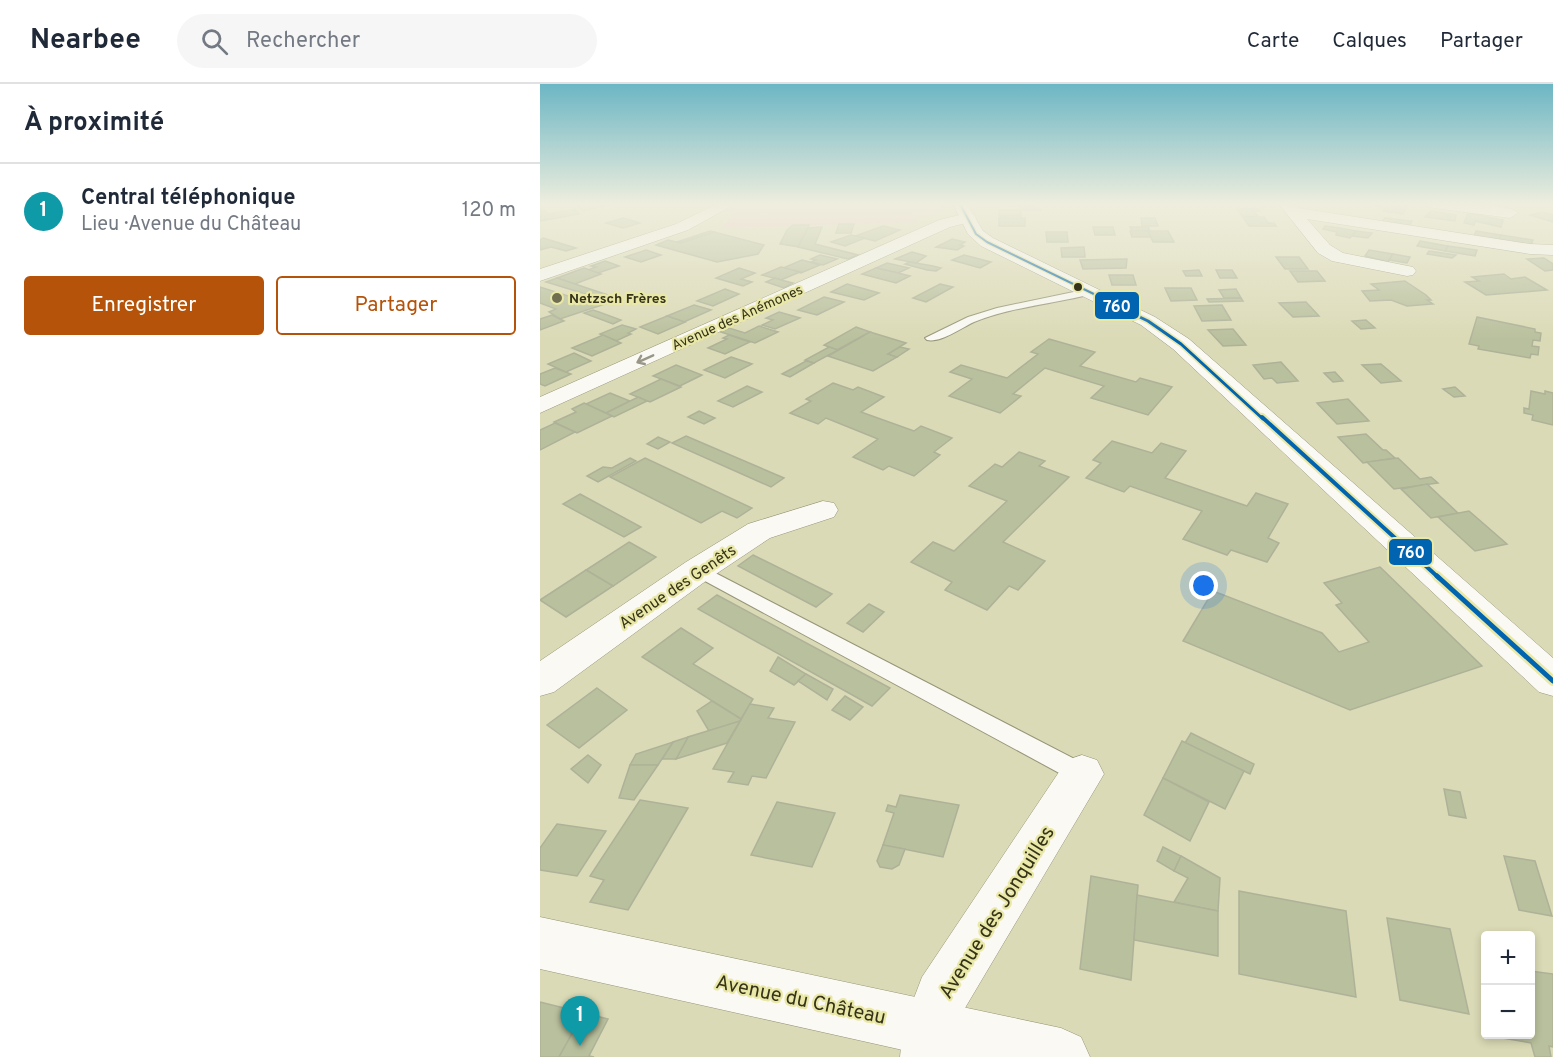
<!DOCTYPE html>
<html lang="fr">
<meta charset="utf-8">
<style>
:root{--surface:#fff;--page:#f6f6f7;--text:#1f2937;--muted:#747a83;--line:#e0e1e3;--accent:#b45309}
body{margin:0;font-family:Overpass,sans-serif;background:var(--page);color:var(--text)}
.controls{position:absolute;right:18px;bottom:18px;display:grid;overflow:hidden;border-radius:6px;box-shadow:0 3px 9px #0003}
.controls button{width:54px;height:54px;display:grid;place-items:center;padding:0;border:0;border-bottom:2px solid var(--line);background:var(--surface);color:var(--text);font:30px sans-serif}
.you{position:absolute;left:664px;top:502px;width:21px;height:21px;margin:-15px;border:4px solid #fff;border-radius:50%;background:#1a73e8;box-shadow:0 0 0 9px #1a73e833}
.badge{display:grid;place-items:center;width:39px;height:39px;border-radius:50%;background:var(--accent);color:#fff;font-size:20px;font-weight:700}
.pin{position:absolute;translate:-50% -50px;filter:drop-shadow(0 2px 3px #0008)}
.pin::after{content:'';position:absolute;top:32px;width:21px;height:18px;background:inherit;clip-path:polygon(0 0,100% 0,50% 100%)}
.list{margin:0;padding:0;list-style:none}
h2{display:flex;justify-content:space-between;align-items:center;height:78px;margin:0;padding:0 24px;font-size:26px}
h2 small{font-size:20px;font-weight:400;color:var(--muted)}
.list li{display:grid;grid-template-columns:39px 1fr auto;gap:18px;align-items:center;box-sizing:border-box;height:96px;padding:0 24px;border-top:2px solid var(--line)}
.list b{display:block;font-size:22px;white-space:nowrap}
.list p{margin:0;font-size:20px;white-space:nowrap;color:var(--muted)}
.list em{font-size:20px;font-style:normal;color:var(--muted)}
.actions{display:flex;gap:12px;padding:18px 24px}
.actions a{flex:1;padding:14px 0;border:2px solid var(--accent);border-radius:6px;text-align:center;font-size:21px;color:var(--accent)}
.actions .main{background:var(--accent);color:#fff}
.icon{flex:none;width:33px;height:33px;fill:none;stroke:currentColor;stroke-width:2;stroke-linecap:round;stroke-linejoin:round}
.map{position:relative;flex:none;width:1013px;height:973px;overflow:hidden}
header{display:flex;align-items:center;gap:36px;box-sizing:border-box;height:84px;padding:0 30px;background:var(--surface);border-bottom:2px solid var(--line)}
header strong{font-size:28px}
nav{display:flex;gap:33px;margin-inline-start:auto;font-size:21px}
.search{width:420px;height:54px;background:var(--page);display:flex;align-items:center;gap:15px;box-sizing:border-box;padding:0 21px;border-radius:33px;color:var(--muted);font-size:22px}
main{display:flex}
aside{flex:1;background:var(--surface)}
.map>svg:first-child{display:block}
.green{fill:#e9c4c8}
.building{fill:#b9c09d;stroke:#aeb298;stroke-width:1.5}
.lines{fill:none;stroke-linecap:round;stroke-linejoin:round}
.lane-casing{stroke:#969578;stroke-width:2}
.street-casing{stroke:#969578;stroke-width:1}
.secondary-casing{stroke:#969578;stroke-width:1}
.lane{fill:#faf9f4;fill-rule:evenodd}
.street{fill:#faf9f4;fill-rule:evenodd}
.secondary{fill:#faf9f4;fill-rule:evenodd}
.bus-1-far3-casing{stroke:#eae8a7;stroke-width:4.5}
.bus-1-far2-casing{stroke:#eae8a7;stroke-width:6}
.bus-1-far1-casing{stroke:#eae8a7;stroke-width:8}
.bus-1-casing{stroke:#eae8a7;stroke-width:10}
.bus-1-far3{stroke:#0064b0;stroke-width:2}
.bus-1-far2{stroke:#0064b0;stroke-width:3}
.bus-1-far1{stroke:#0064b0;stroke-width:4}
.bus-1{stroke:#0064b0;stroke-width:5}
.oneway{stroke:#989687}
.bus-dot{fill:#35341a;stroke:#eae8a7;stroke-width:2}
.poi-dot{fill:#6f6e51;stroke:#eae8a7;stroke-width:2}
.labels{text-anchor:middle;stroke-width:4.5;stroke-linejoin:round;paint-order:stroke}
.far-poi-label{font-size:14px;font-weight:bold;fill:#35341a;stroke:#eae8a7;text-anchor:start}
.far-street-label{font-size:14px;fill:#35341a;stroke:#eae8a7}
.street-label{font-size:16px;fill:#35341a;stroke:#eae8a7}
.near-street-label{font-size:20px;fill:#35341a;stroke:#eae8a7}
.line-badge{stroke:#eae8a7;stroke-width:2}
.badge-label{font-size:16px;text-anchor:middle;font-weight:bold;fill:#fff}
</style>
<header>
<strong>Nearbee</strong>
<div class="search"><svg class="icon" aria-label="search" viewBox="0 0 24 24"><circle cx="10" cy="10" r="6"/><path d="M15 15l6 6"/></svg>Rechercher</div>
<nav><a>Carte</a><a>Calques</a><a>Partager</a></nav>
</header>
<main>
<aside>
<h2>À proximité<small></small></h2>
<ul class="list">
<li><span class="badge" style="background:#0f9aa8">1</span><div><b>Central téléphonique</b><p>Lieu · Avenue du Château</p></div><em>120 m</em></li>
</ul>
<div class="actions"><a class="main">Enregistrer</a><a>Partager</a></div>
</aside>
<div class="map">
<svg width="1013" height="973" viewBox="0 0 1013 973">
<rect width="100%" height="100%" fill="#dbdab6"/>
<polygon class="green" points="199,120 398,120 402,130 378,131 377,138 181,144 195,129 183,128"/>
<g class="building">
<polygon points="50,120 73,120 43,127 38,122"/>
<polygon points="468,120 488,120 488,122 496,122 500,126 480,126 480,122 468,121"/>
<polygon points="832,120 848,120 867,122 863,130 843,127 845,124"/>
<polygon points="0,121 8,130 36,125 39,130 0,137"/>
<polygon points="697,125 719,125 720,127 714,127 718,133 703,133"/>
<rect x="459" y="126" width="22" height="6"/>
<polygon points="891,127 916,131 915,137 885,133"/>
<polygon points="1002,128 1013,131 1013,138 990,131"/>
<polygon points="928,129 963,136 961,143 935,137 934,141 924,139"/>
<polygon points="703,133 724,133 728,139 734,139 736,142 709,142"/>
<polygon points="83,134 100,139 83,144 66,139"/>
<rect x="459" y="134" width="26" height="8"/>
<polygon points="601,134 615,134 618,142 602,142"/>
<polygon points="845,134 872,137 869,142 842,138"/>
<polygon points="299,140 314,140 311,149 296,149"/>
<polygon points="253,141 269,141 259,163 240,160 247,146"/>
<polygon points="343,142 360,146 335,157 315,152"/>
<polygon points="785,142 800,144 816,147 810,154 796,151 797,148 783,145"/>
<polygon points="282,143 275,160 318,171 308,175 258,163 268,144"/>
<polygon points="553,143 573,143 575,151 555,151"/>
<polygon points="590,143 608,143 610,147 628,147 634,158 613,158 608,147 592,147"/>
<polygon points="170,147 174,148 141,159 137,158"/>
<polygon points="590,147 608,147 611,153 592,153"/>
<polygon points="816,147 832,149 828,154 812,152"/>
<polygon points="936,147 961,151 959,156 934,152"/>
<polygon points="174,148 224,161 218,170 177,178 116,161 128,156 141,159"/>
<polygon points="506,148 527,148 528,158 507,158"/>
<polygon points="311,151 325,154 305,162 291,158"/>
<polygon points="961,151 993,156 991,161 959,156"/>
<polygon points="3,154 36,164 26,167 11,163 0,166 0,156"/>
<polygon points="412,155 425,158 420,161 424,162 417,166 396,163"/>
<polygon points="880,157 908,162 905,167 877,162"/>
<polygon points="908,162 937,166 935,172 905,167"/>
<polygon points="544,163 545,173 522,173 521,164"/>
<polygon points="106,166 121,171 101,178 85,173"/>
<polygon points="829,166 853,170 848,178 825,172"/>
<polygon points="889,167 896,168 916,171 912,174 887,170"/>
<polygon points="372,168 386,172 376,179 355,175"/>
<polygon points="853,170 870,173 867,179 849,176"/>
<polygon points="280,171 297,175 283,181 271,178 276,176 271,175"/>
<polygon points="424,171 451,178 440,184 412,176"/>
<polygon points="736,173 759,173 768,185 745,185"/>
<polygon points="1004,174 1013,180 1013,186 1005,187 987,175"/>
<polygon points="587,175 586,184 543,185 540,176"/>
<polygon points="262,176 280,181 261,189 243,184"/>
<polygon points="65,177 79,182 58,189 48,186 56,183 51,182"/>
<polygon points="370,178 393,182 401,184 396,187 387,186 365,180"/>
<polygon points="347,179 369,184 358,189 336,184"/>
<polygon points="241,183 260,188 241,196 222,191"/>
<polygon points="44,184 61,190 35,200 17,194"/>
<polygon points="199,184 215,189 201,195 212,198 203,202 176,194"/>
<polygon points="336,184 358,189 370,192 356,199 322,190"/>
<polygon points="659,186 662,192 646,192 643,187"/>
<polygon points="676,186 692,186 697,194 680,194"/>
<polygon points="750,187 777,187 785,197 758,198"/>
<polygon points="964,190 971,195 985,193 1007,206 946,211 925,198 939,197 932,193"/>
<polygon points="569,191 593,191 596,201 572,201"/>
<polygon points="17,194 80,215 20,235 9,228 16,225 0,219 0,203 50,219 62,215 6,198"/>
<polygon points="235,194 241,196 253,199 244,204 226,198"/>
<polygon points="865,197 886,211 891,216 887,216 893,220 867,222 851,216 830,217 822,207 839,206 831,200"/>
<polygon points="307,200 339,209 324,216 291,208"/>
<polygon points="400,200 413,203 386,218 373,214"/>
<polygon points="625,204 651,204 657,216 631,217"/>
<polygon points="185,205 199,210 173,222 157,217"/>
<polygon points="696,205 701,214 684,214 679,206"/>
<polygon points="284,213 304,218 277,231 258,226"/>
<polygon points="701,214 703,217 669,218 667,215"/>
<polygon points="766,218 779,232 753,233 739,219"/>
<polygon points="154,221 171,226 144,238 127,232"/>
<polygon points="682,221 691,236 662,237 654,222"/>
<polygon points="53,226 59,228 81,236 73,240 44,229"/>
<polygon points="239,228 260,234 235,245 222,241 233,236 226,234"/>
<polygon points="12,231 24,237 0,246 0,235"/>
<polygon points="127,232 145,238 118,250 100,243"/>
<polygon points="937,233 995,245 995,248 1001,249 1000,257 993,256 992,262 999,263 998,271 991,270 990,274 938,265 939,262 929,260"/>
<polygon points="826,236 835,244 821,245 812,237"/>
<polygon points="82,241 96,245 88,249 91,250 76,257 60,250"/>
<polygon points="219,242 238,248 215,259 181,248 189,244 205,249"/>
<polygon points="316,243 330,248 297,266 284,261"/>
<polygon points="693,245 706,261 683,262 668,246"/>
<polygon points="330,248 366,259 348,270 357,273 333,287 288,272"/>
<polygon points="63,251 81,259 52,272 32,264"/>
<polygon points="189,251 210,258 185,270 168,264 187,255 183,254"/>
<polygon points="509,255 555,268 540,282 596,298 600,294 632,303 608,331 551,314 564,302 505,284 473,310 481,312 460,329 409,312 432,295 410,288 421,281 467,294 498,270 491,268"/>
<polygon points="289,263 298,266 274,279 265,276"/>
<polygon points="360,263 369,265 357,273 348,270"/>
<polygon points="34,269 51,277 26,288 8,280"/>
<polygon points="191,273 212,280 185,294 164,286"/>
<polygon points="266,277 274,279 250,293 242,290"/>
<polygon points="741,278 758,297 737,299 732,294 724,295 713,281"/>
<polygon points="841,280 861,297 841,299 822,281"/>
<polygon points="136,281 162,291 140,302 113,292"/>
<polygon points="15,284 31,290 5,302 0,300 0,290"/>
<polygon points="795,288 803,297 793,298 784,289"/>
<polygon points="121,295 141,303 110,318 90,310"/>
<polygon points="293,299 313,306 318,303 344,313 321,328 374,347 381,342 412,354 394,368 400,371 374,392 349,382 343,386 313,373 338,355 286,334 278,340 250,329 271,317 266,315"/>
<polygon points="207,302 222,308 193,323 178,317"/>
<polygon points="915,303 925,312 914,313 903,305"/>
<polygon points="991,307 1005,310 1005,307 1013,309 1013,341 992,336 993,331 984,329 984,324 989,325"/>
<polygon points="70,309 90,317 66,329 46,320"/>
<polygon points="98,313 107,317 74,333 66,329"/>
<polygon points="808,315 829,337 797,340 777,319"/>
<polygon points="44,319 72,332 37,349 14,338 36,328 32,325"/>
<polygon points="159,327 175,334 164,340 148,333"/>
<polygon points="15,339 35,348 0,366 0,346"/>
<polygon points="826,350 843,366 846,366 855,374 823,379 798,353"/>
<polygon points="146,352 244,394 231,403 132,359"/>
<polygon points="118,353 130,358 118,365 107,360"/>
<polygon points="572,357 612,369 621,359 646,367 625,394 707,422 716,409 748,420 728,454 739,459 727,478 691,466 687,471 643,455 662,427 590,402 584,408 546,394 561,379 553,376"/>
<polygon points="479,368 505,377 499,382 529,393 463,458 505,477 478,506 469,502 447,526 405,506 412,498 371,478 393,458 414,467 467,417 429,402 455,380 462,383"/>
<polygon points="90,374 96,377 58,398 47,392 63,383 72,384"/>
<polygon points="105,374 212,424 197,434 182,427 161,439 70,393"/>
<polygon points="858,374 880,395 891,393 898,399 854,405 827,378"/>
<polygon points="887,400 918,429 891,434 861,405"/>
<polygon points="40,410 101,443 84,453 23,420"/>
<polygon points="929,427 967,460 935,467 898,433"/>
<polygon points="89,458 116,473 73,502 46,486"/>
<polygon points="213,471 292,510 276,523 198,482"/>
<polygon points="840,483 942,582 810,626 643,557 673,507 782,549 799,568 829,558 796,521 802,519 784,499"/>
<polygon points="46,486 73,502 26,533 0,516"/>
<polygon points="177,511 350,604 332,622 158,525"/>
<polygon points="329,520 344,528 323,548 307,539"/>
<polygon points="141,544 173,564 153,580 213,615 201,635 102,573"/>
<polygon points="238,573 266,590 254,601 230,587"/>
<polygon points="266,590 293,605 287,616 258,597"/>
<polygon points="57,604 87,626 39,664 7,641"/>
<polygon points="305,612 323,623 310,636 292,626"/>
<polygon points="172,617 201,635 200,637 169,647 157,627"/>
<polygon points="210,620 234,624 228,634 255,638 226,694 212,692 208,701 188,698 194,688 173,685"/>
<polygon points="200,637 187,659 136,675 148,653"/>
<polygon points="651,649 714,680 710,690 645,659"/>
<polygon points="148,653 136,675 122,675 133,658"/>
<polygon points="642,657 704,687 685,725 623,694"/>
<polygon points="133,658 118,681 90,681 96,670"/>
<polygon points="48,671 61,681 48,699 31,685"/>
<polygon points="90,681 118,681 94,716 79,714"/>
<polygon points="623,694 669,718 650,757 604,731"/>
<polygon points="904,705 920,708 926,734 909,731"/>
<polygon points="360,711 419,721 403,773 343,761 354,729 346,727 348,721 356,723"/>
<polygon points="100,716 148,724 88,826 50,818 64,796 50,792"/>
<polygon points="237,718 295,729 272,783 211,771"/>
<polygon points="17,740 66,747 37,792 0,786 0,764"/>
<polygon points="343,761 365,765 359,781 352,785 340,783 337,777"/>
<polygon points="623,763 641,772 634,787 617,777"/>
<polygon points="641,772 680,794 678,827 634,818 648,794 634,787"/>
<polygon points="964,772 995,777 1012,832 979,826"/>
<polygon points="551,792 598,801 591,896 540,885"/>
<polygon points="699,807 806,827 816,913 699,890"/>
<polygon points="597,811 678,827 678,872 594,856"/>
<polygon points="847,834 910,845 929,930 860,916"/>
<polygon points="990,887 1013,890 1013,963 1009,962 1011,973 995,973 991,959 963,954 962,950 990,950"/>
<polygon points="0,918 56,932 45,951 33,948 19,973 0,973"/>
<polygon points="56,932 68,935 49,972 54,973 19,973 33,948 45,951"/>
</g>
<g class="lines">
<defs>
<g id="lane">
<path d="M548 205 552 206V210C513 220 471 223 434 238 421 244 401 259 387 256L385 254 428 233 457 224Z"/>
<polygon points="158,480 550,683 554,690 550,697 542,700 534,697 152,490 149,486 152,482"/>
</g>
<g id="street">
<polygon points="177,120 195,120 148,146 0,197 0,185 136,140"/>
<polygon points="739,120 754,120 758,124 990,160 1013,161 1013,171 990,170 767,135 790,161 803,169 873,183 876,187 873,191 867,192 792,177 778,169"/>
<path d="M887 120C904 120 968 118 978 129L970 134 894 124 889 123Z"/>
<polygon points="428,129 434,131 436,134 434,137 410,143 0,329 0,313 399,136"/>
<polygon points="283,417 294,419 298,426 294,433 230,454 170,494 14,608 0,612 0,577 146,478 208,440"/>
<polygon points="542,671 557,676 564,690 425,924 419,943 418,973 360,973 363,943 382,893 527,676"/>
</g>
<g id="secondary">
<polygon points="413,120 427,120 443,147 453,154 615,233 649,255 1013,574 1013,612 999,608 633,265 601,241 441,162 428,150"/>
<polygon points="0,833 521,944 541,953 550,973 394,973 0,885"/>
</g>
</defs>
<use href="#lane" class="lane-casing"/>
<use href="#street" class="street-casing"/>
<use href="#secondary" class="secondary-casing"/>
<use href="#lane" class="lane"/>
<use href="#street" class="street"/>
<use href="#secondary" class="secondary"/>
<defs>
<polyline id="bus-1-far3" points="420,120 436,150 447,158 560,213"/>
<polyline id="bus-1-far2" points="556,212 608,237 641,260 723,335"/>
<polyline id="bus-1-far1" points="722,333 899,494"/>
<polyline id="bus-1" points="897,492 1013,597"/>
</defs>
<use href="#bus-1-far3" class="bus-1-far3-casing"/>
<use href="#bus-1-far2" class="bus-1-far2-casing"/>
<use href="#bus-1-far1" class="bus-1-far1-casing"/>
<use href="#bus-1" class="bus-1-casing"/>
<use href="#bus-1-far3" class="bus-1-far3"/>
<use href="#bus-1-far2" class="bus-1-far2"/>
<use href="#bus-1-far1" class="bus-1-far1"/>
<use href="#bus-1" class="bus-1"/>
</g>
<defs><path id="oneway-shaft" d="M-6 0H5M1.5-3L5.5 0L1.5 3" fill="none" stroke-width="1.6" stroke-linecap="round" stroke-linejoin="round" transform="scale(1.5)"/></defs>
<use class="oneway" href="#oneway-shaft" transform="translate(105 275) rotate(156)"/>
<linearGradient id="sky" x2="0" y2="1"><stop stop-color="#6cb6c4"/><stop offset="0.47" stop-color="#efeede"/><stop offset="1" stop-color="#efeede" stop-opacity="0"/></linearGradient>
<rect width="1013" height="256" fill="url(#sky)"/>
<circle class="bus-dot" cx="538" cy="203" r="5"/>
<circle class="poi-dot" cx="17" cy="214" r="6"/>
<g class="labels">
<g class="far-poi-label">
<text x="29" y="219">Netzsch Frères</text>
</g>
<g class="far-street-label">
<text transform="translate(197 233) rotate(-24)" y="5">Avenue des Anémones</text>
</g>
<g class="street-label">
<text transform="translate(137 502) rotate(-34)" y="6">Avenue des Genêts</text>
</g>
<g class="near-street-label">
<text transform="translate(456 828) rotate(-58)" y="7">Avenue des Jonquilles</text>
<text transform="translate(261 915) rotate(12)" y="7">Avenue du Château</text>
</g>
</g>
<g class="line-badge">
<rect x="554" y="207" width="46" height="29" rx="6" fill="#0064b0"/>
<rect x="848" y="454" width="45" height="28" rx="6" fill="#0064b0"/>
</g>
<g class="badge-label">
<text x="577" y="228">760</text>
<text x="871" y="474">760</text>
</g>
</svg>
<div class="controls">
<button>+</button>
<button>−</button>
</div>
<div class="you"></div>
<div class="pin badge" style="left:40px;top:962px;background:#0f9aa8">1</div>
</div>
</main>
